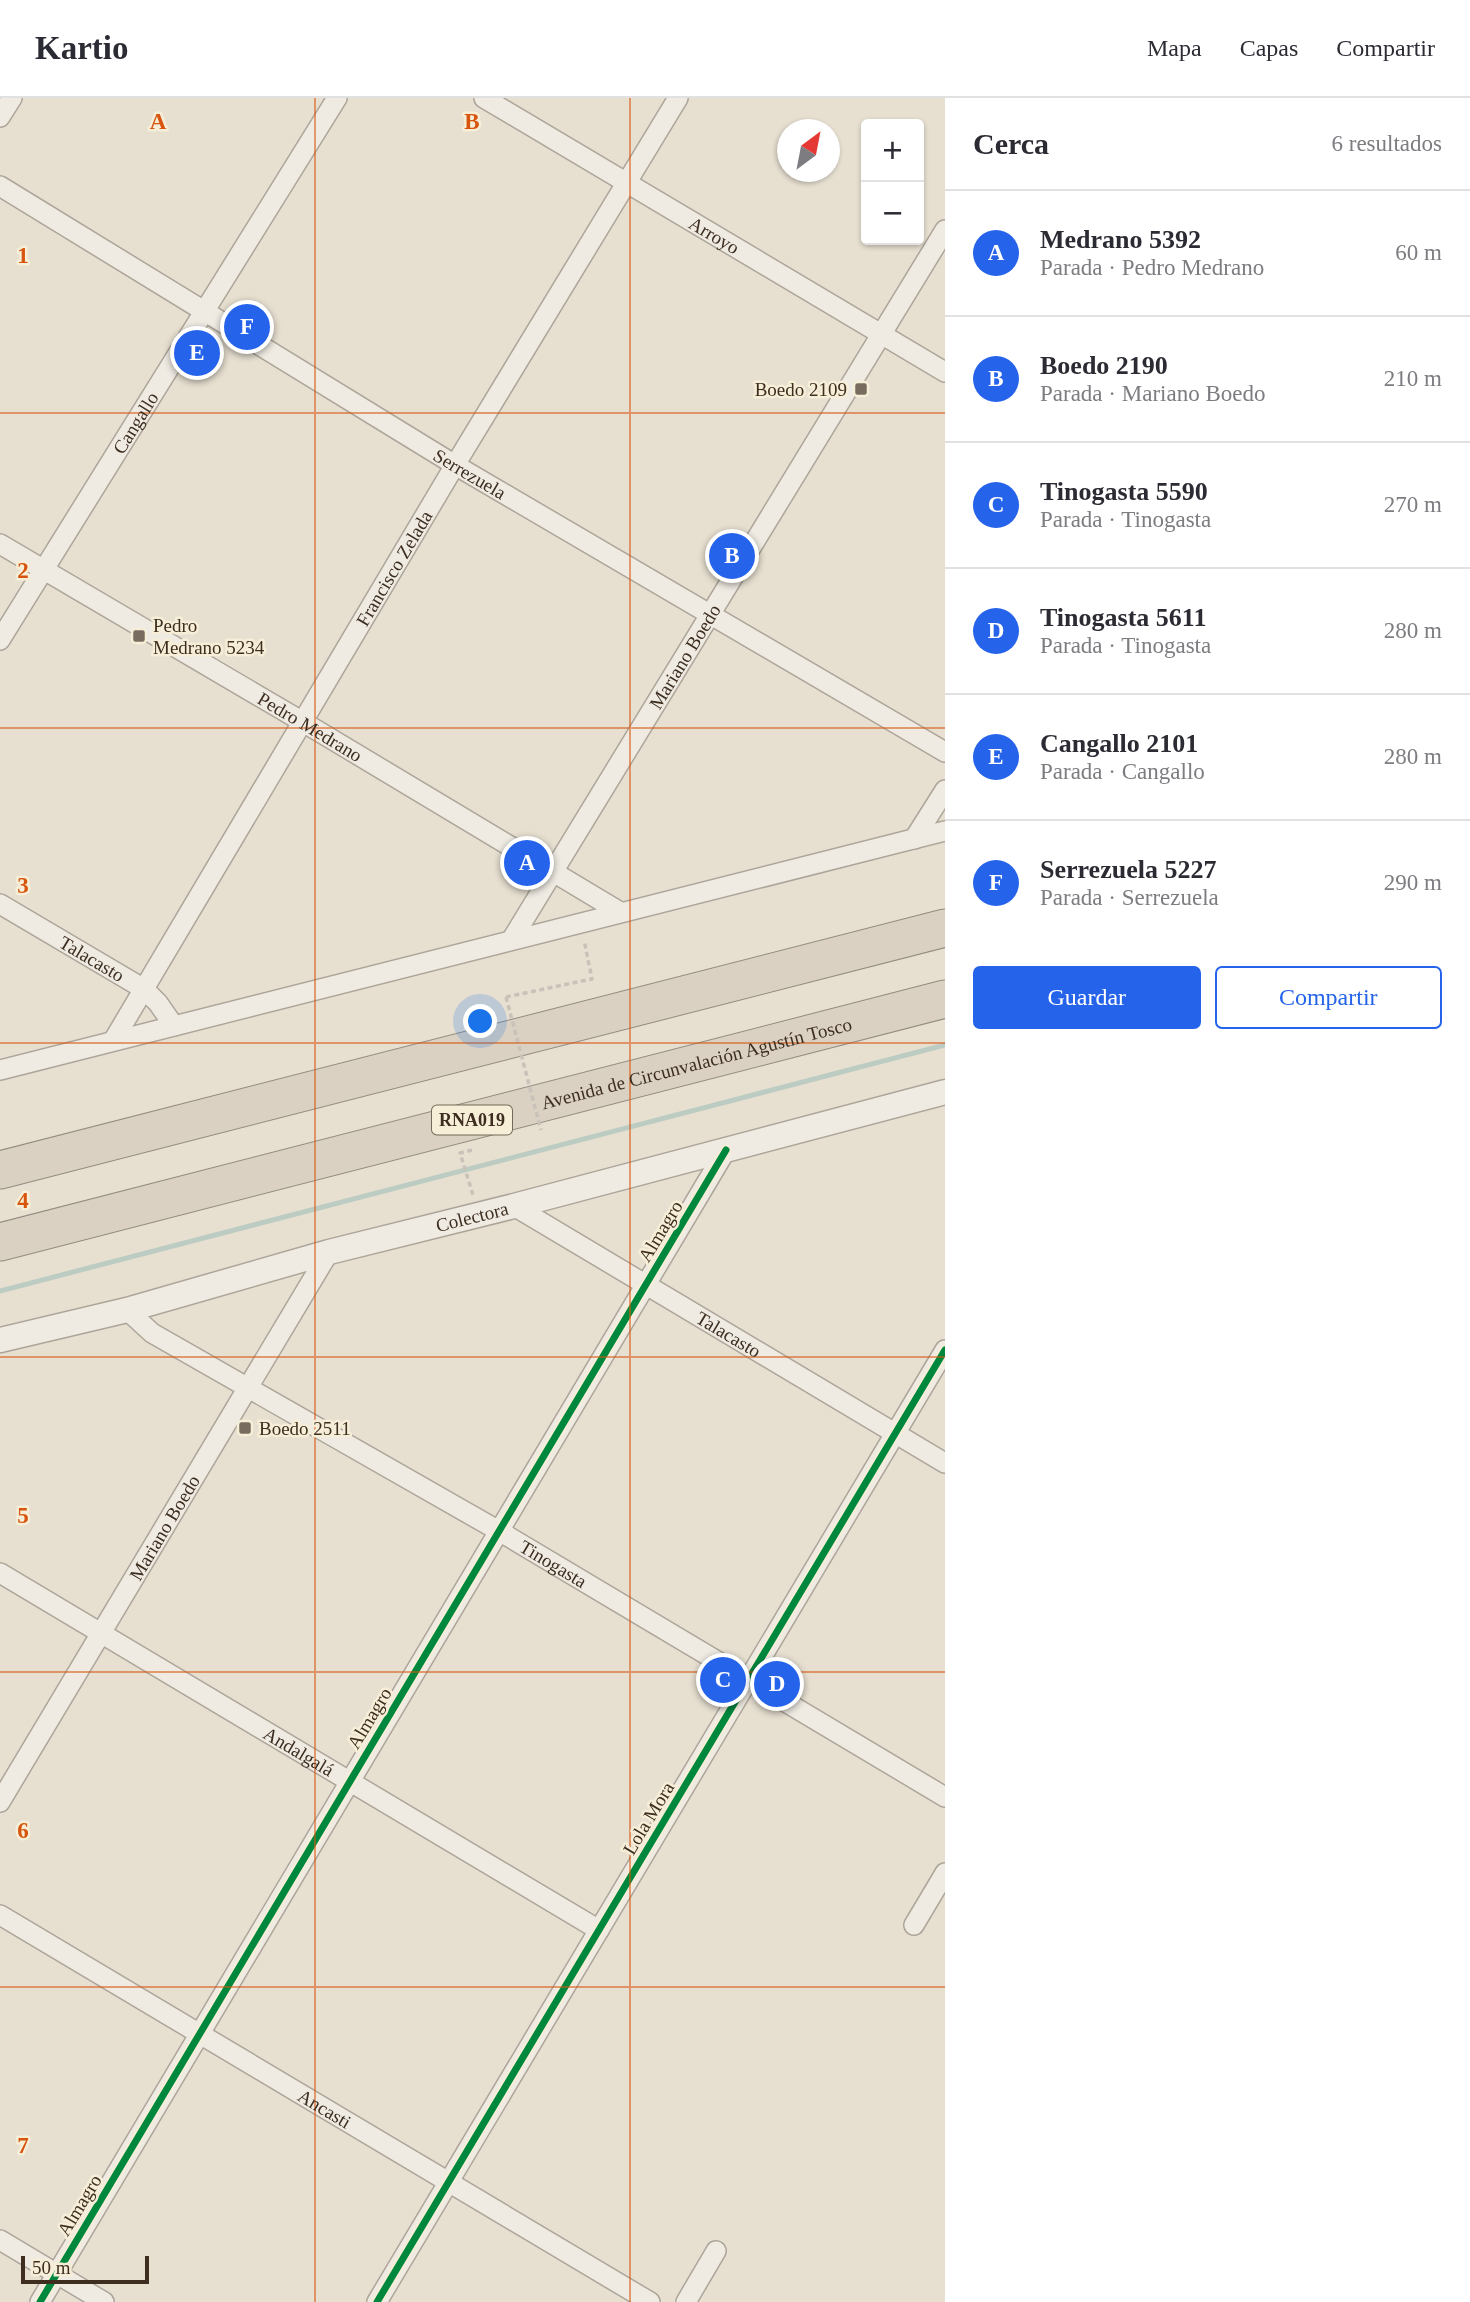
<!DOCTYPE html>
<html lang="es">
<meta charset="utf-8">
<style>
:root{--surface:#fff;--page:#f2f2f3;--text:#2b2b33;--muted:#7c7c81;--line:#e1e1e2;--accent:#2563eb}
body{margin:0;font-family:"Times New Roman",serif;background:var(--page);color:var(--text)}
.controls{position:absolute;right:21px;top:21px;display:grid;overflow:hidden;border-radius:7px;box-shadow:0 2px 5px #0004}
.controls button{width:63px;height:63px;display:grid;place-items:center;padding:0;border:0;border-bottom:2px solid var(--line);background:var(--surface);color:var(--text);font:35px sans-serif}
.compass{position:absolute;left:777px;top:21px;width:63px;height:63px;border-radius:50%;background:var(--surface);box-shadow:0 2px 5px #0004;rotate:32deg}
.scale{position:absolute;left:21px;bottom:18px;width:128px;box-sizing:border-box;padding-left:7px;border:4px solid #3d2e20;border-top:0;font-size:19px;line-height:24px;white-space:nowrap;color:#3d2e20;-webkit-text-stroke:5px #f7eed8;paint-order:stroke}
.you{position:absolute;left:481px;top:924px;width:24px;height:24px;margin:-18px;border:5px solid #fff;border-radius:50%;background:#1a73e8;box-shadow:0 0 0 10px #1a73e833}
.badge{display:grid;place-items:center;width:46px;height:46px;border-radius:50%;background:var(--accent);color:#fff;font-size:23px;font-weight:700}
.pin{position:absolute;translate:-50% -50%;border:4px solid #fff;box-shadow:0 2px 7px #0006}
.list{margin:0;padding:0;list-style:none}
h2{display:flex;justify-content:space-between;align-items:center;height:91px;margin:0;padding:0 28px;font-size:30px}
h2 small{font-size:23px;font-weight:400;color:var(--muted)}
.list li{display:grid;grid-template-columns:46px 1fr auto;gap:21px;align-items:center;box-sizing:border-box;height:126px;padding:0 28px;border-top:2px solid var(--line)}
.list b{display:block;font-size:26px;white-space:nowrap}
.list p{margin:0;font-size:23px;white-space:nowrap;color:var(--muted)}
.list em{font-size:23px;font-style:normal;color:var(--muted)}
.actions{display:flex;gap:14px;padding:21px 28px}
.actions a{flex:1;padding:16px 0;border:2px solid var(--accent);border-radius:7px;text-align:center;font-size:24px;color:var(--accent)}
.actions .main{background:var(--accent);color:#fff}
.map{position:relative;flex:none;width:945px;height:2204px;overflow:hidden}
header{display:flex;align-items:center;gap:42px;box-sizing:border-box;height:98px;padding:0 35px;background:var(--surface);border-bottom:2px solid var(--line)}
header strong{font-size:33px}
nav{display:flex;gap:38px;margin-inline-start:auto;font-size:24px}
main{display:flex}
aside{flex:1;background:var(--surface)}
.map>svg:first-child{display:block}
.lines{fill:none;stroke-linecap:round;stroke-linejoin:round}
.stream{stroke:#bcccc2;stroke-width:5}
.minor-casing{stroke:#ada599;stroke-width:22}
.tertiary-casing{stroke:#ada599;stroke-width:27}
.motorway-casing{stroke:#928b80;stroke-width:39}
.path{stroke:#c8c2b9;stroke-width:3.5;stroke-dasharray:5 3.5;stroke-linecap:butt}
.minor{stroke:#efebe3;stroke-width:19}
.tertiary{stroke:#efebe3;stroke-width:24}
.motorway{stroke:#dad1c2;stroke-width:37}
.path-bridge{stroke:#c8c2b9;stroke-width:3.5;stroke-dasharray:5 3.5;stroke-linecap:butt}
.cycleway-casing{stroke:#f7eed8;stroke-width:11}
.cycleway{stroke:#00873e;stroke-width:7}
.grid{fill:none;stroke:#d7550e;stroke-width:2;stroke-opacity:0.55}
.poi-dot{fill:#786c5e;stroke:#f7eed8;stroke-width:2.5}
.labels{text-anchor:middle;stroke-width:5;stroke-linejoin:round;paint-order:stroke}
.shield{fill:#f7eed8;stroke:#756857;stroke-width:2}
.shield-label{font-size:18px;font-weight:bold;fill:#3d2e20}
.street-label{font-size:19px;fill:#3d2e20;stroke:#f7eed8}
.poi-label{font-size:19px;fill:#3d2e20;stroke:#f7eed8;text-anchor:start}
.grid-label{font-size:23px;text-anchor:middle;font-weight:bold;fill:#d7550e;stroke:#f7eed8;stroke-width:5;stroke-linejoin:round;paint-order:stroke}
</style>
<header>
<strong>Kartio</strong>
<nav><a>Mapa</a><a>Capas</a><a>Compartir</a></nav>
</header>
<main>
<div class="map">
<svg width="945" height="2204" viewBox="0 0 945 2204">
<rect width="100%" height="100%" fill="#e7e0d1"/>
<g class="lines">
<polyline class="stream" points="0,1193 945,947"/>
<defs>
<g id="minor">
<path id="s1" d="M484 0 945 274"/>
<polyline points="0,19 12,0"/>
<path id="s2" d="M0 88 455 367 945 654"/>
<path id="s3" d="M0 446 303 624 620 814"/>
<path id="s4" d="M0 542 337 0"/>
<polyline points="914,741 945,692"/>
<path id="s5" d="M0 806 144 891 158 905 174 928"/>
<path id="s6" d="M512 841 945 132"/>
<path id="s7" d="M113 943 455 367 678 0"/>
<polyline points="0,972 945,733"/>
<path id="s8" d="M514 1108 945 1365"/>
<path id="s9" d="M127 1212 152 1235 499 1433 945 1699"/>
<path id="s10" d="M0 1475 599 1832"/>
<path id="s11" d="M0 1704 329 1154"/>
<path id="s12" d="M0 1817 650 2204"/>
<polyline points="914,1827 945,1775"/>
<polyline points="0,2142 104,2204"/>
<polyline points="40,2204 726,1052"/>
<polyline points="377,2204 945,1252"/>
<polyline points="686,2204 716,2153"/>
</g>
<g id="tertiary">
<path id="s13" d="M0 1242 127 1212 329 1154 514 1108 945 994"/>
</g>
<g id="motorway">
<polyline points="0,1072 945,830"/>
<path id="s14" d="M0 1144 945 901"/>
</g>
</defs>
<use href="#minor" class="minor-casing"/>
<use href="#tertiary" class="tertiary-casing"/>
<use href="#motorway" class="motorway-casing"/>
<g class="path">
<polyline points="506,899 592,881 584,842"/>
<polyline points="472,1052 460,1055 473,1097"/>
</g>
<use href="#minor" class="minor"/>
<use href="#tertiary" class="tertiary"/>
<use href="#motorway" class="motorway"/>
<polyline class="path-bridge" points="506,899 541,1032"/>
<defs>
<g id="cycleway">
<polyline points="40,2204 726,1052"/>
<polyline points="377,2204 945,1252"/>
</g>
</defs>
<use href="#cycleway" class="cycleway-casing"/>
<use href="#cycleway" class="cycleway"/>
</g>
<path class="grid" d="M315 0V2204M630 0V2204M0 315H945M0 630H945M0 945H945M0 1259H945M0 1574H945M0 1889H945"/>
<g class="poi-dot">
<rect x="854" y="284" width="14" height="14" rx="3.5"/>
<rect x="132" y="531" width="14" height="14" rx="3.5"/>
<rect x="238" y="1323" width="14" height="14" rx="3.5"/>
</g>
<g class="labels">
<rect class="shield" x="432" y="1007.5" width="80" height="29" rx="5"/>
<g class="shield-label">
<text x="472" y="1028">RNA019</text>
</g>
<g class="street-label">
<text dy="7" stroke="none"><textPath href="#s1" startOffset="268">Arroyo</textPath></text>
<text dy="7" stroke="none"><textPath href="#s4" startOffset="256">Cangallo</textPath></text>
<text dy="7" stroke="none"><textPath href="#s2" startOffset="551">Serrezuela</textPath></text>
<text dy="7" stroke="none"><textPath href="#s7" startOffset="550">Francisco Zelada</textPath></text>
<text dy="7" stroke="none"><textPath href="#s6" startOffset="331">Mariano Boedo</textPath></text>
<text dy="7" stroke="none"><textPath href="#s3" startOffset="360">Pedro Medrano</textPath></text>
<text dy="7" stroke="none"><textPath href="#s5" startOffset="107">Talacasto</textPath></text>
<text dy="7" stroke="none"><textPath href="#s14" startOffset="719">Avenida de Circunvalación Agustín Tosco</textPath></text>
<text dy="7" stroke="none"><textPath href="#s13" startOffset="488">Colectora</textPath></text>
<text transform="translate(660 1133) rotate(-59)" y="7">Almagro</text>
<text dy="7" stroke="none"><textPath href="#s8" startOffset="250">Talacasto</textPath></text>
<text dy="7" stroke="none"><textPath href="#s11" startOffset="320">Mariano Boedo</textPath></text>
<text dy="7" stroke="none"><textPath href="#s9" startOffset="497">Tinogasta</textPath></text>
<text transform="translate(369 1620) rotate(-59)" y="7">Almagro</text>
<text dy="7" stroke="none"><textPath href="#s10" startOffset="348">Andalgalá</textPath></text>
<text transform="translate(648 1720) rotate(-59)" y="7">Lola Mora</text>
<text dy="7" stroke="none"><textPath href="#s12" startOffset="378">Ancasti</textPath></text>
<text transform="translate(79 2107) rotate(-59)" y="7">Almagro</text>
</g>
<g class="poi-label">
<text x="847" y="298" text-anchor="end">Boedo 2109</text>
<text x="153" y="534">Pedro<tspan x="153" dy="22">Medrano 5234</tspan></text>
<text x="259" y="1337">Boedo 2511</text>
</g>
</g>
<g class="grid-label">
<text x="158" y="31">A</text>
<text x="472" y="31">B</text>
<text x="23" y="165">1</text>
<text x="23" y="480">2</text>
<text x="23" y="795">3</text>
<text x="23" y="1110">4</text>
<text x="23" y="1425">5</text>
<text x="23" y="1740">6</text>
<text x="23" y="2055">7</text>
</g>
</svg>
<div class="controls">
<button>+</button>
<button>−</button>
</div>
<svg class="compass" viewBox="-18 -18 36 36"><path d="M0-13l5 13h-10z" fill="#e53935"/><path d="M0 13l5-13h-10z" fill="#7c7c81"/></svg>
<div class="scale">50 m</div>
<div class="you"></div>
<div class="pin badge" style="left:527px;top:765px">A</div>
<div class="pin badge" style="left:732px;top:458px">B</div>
<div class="pin badge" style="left:723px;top:1582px">C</div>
<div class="pin badge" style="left:777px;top:1586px">D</div>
<div class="pin badge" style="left:197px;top:255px">E</div>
<div class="pin badge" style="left:247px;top:229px">F</div>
</div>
<aside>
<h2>Cerca<small>6 resultados</small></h2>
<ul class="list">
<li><span class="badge">A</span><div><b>Medrano 5392</b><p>Parada · Pedro Medrano</p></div><em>60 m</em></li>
<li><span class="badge">B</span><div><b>Boedo 2190</b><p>Parada · Mariano Boedo</p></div><em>210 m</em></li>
<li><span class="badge">C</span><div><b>Tinogasta 5590</b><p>Parada · Tinogasta</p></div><em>270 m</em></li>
<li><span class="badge">D</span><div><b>Tinogasta 5611</b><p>Parada · Tinogasta</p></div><em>280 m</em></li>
<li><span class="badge">E</span><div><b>Cangallo 2101</b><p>Parada · Cangallo</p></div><em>280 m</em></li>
<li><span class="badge">F</span><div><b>Serrezuela 5227</b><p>Parada · Serrezuela</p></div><em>290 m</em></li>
</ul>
<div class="actions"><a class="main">Guardar</a><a>Compartir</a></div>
</aside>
</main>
